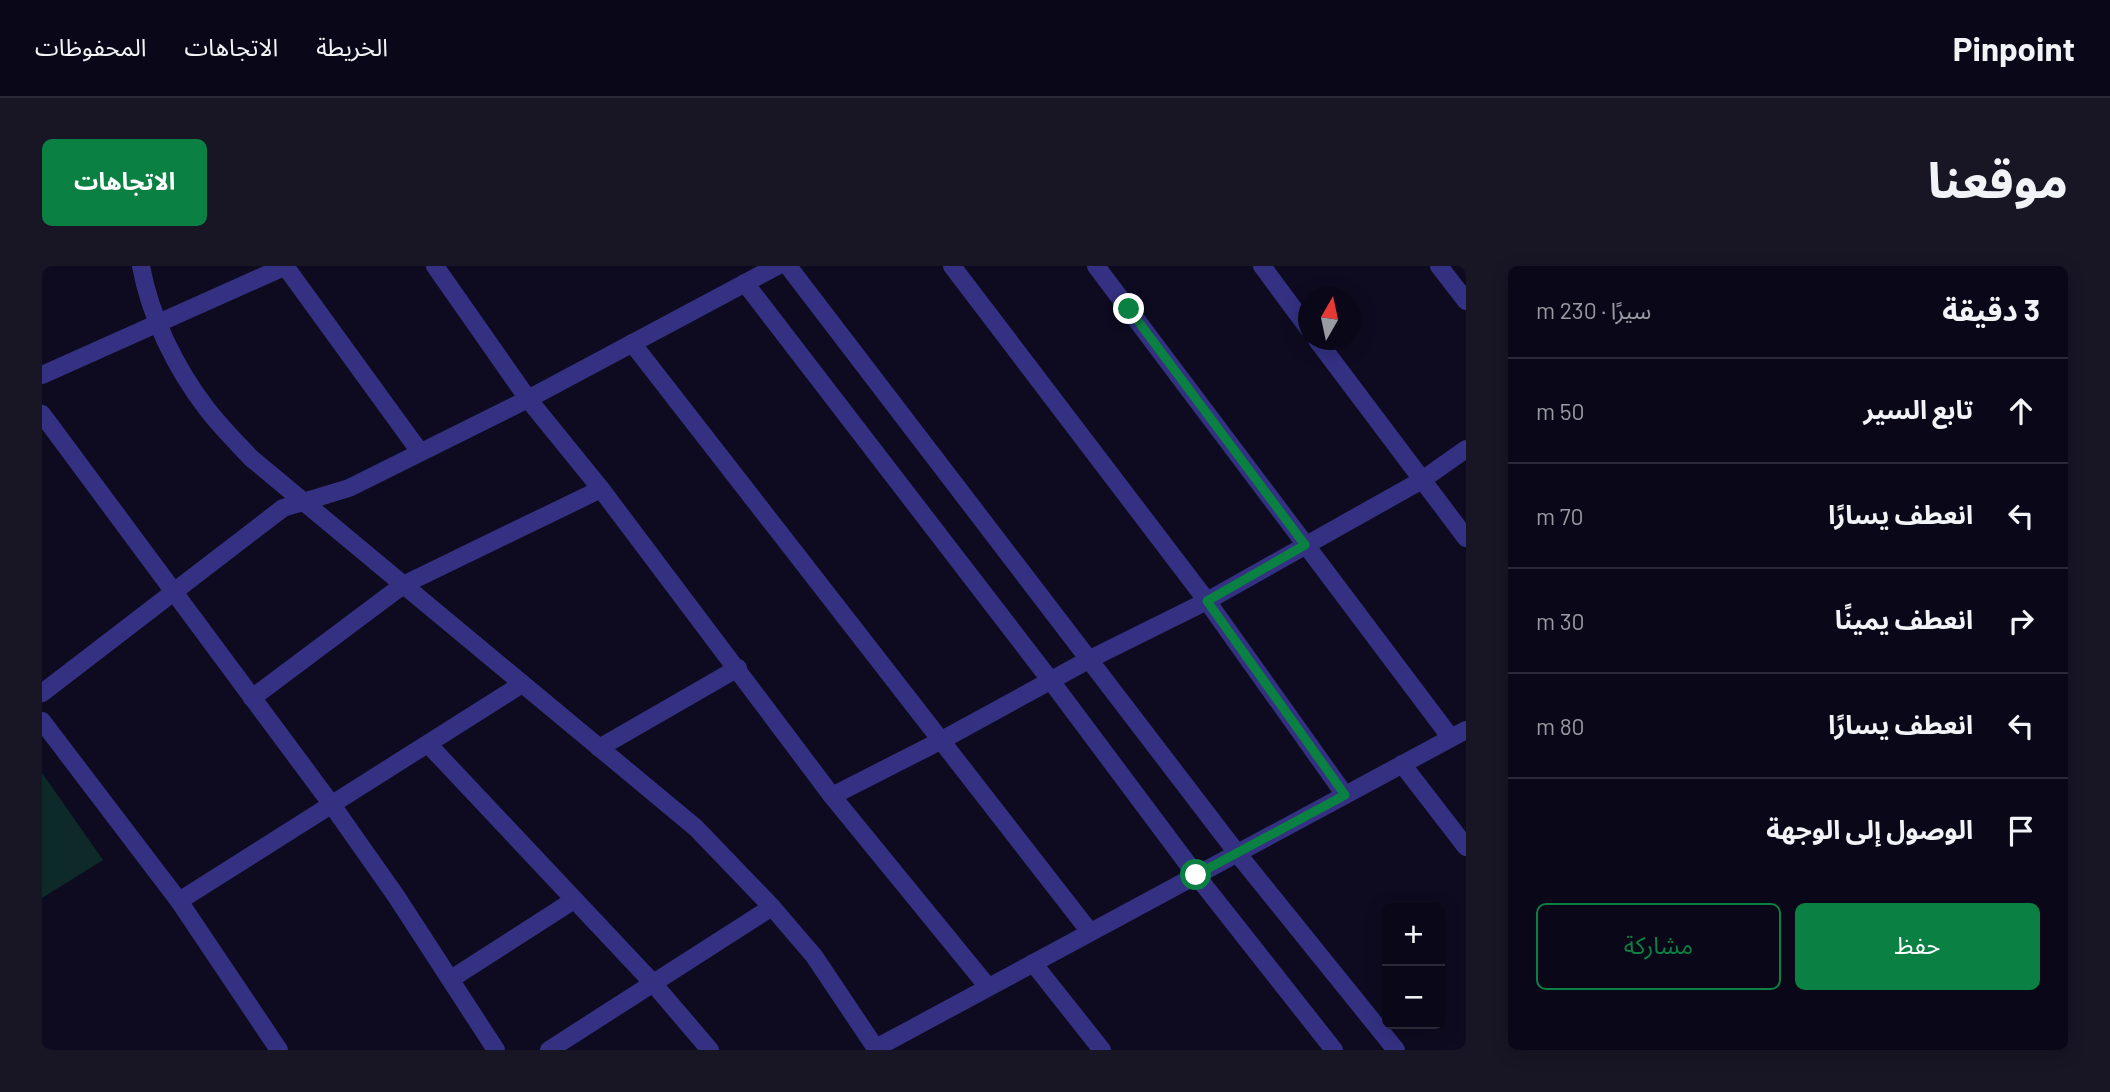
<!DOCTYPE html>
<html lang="ar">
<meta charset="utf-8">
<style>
:root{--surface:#0a0818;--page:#181625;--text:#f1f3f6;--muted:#999aa2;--line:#2a2937;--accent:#0b8043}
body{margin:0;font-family:Barlow,"Noto Sans Arabic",sans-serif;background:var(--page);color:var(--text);direction:rtl}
.controls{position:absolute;right:21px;bottom:21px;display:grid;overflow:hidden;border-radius:10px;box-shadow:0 4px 18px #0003}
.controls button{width:63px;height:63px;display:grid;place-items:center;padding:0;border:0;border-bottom:2px solid var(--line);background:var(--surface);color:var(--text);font:35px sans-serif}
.compass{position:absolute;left:1256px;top:21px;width:63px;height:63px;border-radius:50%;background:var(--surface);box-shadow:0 4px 18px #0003;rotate:9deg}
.stop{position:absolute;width:21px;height:21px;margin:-16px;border:5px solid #0b8043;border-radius:50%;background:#fff}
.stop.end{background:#0b8043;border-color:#fff;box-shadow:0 2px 7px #0008}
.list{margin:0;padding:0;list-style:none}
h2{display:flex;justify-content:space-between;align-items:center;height:91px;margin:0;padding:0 28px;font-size:30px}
h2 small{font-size:23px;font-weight:400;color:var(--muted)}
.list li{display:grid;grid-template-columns:46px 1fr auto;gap:21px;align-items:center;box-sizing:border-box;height:105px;padding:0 28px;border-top:2px solid var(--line)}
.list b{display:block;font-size:26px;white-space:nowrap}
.list em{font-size:23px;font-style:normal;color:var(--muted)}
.actions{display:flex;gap:14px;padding:21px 28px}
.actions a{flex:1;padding:16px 0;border:2px solid var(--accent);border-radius:10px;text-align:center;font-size:24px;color:var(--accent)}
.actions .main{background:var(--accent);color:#fff}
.icon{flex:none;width:38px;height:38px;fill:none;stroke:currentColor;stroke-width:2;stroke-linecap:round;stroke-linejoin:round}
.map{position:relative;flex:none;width:1424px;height:784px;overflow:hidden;direction:ltr;border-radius:10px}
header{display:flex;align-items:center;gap:42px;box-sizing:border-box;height:98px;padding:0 35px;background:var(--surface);border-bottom:2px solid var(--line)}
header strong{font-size:33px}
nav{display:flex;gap:38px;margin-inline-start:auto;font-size:24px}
.intro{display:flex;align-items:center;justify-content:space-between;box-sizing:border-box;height:168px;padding:0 42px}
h1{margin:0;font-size:49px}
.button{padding:18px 32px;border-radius:10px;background:var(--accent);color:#fff;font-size:24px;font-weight:700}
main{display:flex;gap:42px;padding:0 42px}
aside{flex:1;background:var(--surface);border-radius:10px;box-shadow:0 4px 18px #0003}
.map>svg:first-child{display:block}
.grass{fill:#0d2a29}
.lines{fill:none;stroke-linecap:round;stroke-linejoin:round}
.street{stroke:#343183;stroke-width:18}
.route{stroke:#0b8043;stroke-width:9}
</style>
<header>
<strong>Pinpoint</strong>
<nav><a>الخريطة</a><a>الاتجاهات</a><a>المحفوظات</a></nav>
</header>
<div class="intro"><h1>موقعنا</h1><a class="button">الاتجاهات</a></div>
<main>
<aside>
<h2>3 دقيقة<small>سيرًا · 230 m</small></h2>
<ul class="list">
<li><svg class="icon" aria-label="ahead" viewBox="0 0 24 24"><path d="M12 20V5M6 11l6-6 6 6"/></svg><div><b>تابع السير</b></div><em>50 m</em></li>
<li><svg class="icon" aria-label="left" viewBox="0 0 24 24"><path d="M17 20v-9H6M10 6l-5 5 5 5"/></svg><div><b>انعطف يسارًا</b></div><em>70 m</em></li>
<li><svg class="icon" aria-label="right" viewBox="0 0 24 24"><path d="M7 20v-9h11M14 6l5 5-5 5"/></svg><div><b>انعطف يمينًا</b></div><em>30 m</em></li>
<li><svg class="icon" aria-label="left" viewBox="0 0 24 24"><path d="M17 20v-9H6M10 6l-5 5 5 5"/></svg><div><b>انعطف يسارًا</b></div><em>80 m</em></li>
<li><svg class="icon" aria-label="arrive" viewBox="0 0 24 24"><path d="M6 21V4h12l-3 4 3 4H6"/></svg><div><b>الوصول إلى الوجهة</b></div></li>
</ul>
<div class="actions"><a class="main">حفظ</a><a>مشاركة</a></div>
</aside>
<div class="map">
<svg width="1424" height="784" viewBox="0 0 1424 784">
<rect width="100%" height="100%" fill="#0e0b20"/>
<polygon class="grass" points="0,507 61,594 0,632"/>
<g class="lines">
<g class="street">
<path d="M99 0C108 50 134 103 165 143 178 160 194 176 209 192L654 562 730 641 772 690 835 784"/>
<polyline points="243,0 378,186"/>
<polyline points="393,0 486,133 559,223 790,530 946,721"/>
<polyline points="746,0 1195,587 1354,784"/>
<polyline points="910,0 1165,335 1303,529"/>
<polyline points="1054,0 1409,472"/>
<polyline points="1220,0 1266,62"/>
<polyline points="1397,0 1424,35"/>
<polyline points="703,17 1009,415 1154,609 1292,784"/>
<polyline points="1275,74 1424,272"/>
<polyline points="590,77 1048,666"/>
<polyline points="0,109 244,0"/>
<polyline points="0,148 290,539 354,630 454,784"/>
<polyline points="0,427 241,242 307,222 486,133 735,0"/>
<polyline points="210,432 361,319 559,223"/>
<polyline points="0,455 137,635 237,784"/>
<polyline points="386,478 610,716 668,784"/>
<polyline points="557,482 696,402"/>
<polyline points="1360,498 1424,581"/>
<polyline points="790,530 900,474 1048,393 1165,335 1380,214 1424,183"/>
<polyline points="137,635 480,418"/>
<polyline points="991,697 1060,784"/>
<polyline points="409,713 532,634"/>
<polyline points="834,782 1424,464"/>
<polyline points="507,784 730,641"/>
</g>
</g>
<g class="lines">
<polyline class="route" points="1087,43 1263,279 1165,335 1303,529 1154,609"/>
</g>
</svg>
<div class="controls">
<button>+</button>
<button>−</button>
</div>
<svg class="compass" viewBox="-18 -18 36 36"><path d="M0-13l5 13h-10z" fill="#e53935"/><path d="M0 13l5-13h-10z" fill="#999aa2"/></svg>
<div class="stop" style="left:1154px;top:609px"></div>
<div class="stop end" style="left:1087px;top:43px"></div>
</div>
</main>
